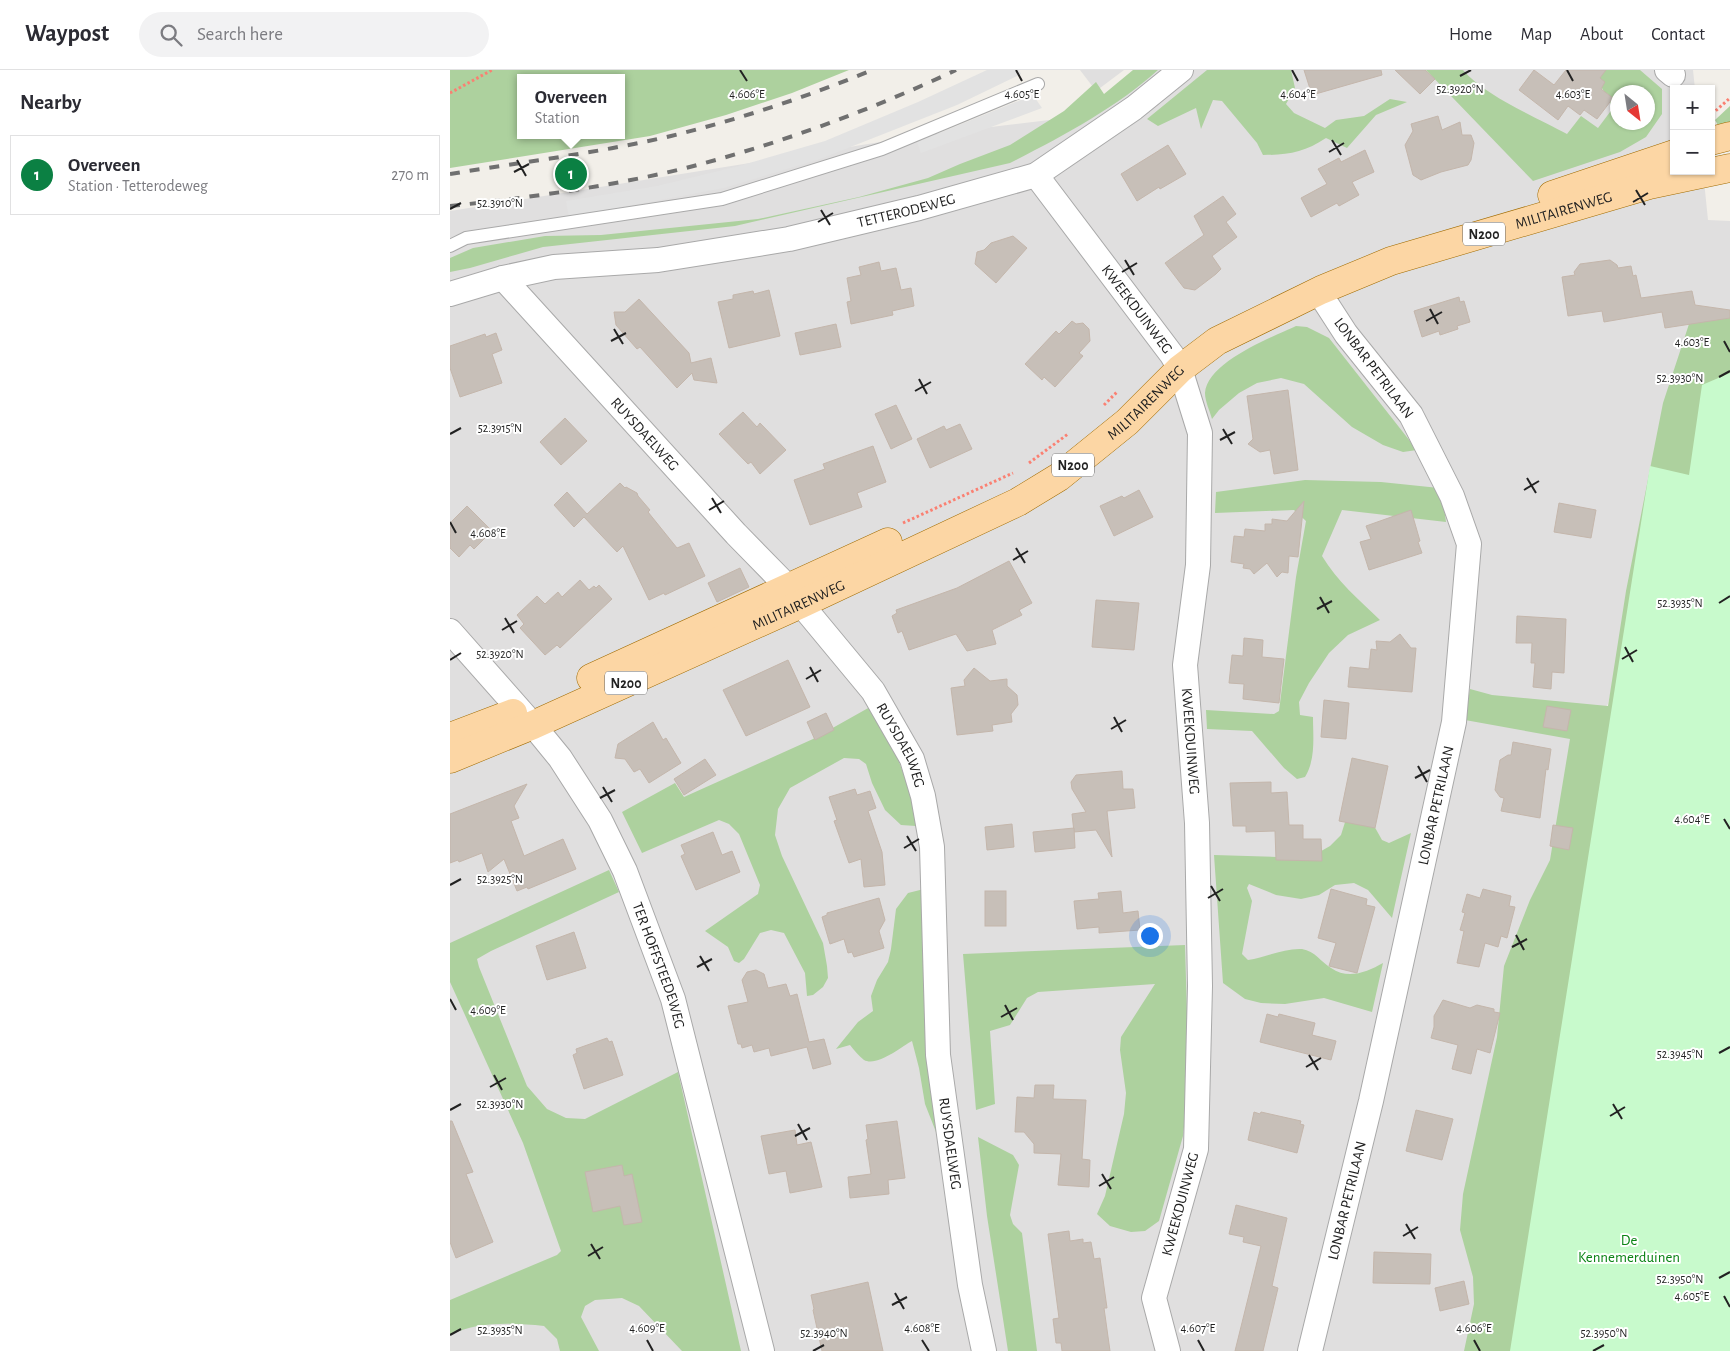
<!DOCTYPE html>
<meta charset="utf-8">
<style>
:root{--surface:#fff;--page:#f2f2f3;--text:#2b2b33;--muted:#7c7c81;--line:#e1e1e2;--accent:#0b8043}
body{margin:0;font-family:"Alegreya Sans",sans-serif;background:var(--page);color:var(--text)}
.controls{position:absolute;right:15px;top:15px;display:grid;overflow:hidden;border-radius:0px;box-shadow:0 1px 4px #0004}
.controls button{width:45px;height:45px;display:grid;place-items:center;padding:0;border:0;border-bottom:1px solid var(--line);background:var(--surface);color:var(--text);font:25px sans-serif}
.compass{position:absolute;left:1160px;top:15px;width:45px;height:45px;border-radius:50%;background:var(--surface);box-shadow:0 1px 4px #0004;rotate:150deg}
.you{position:absolute;left:699px;top:865px;width:18px;height:18px;margin:-12px;border:4px solid #fff;border-radius:50%;background:#1a73e8;box-shadow:0 0 0 8px #1a73e833}
.badge{display:grid;place-items:center;width:32px;height:32px;border-radius:50%;background:var(--accent);color:#fff;font-size:16px;font-weight:700}
.pin{position:absolute;translate:-50% -50%;border:2px solid #fff;box-shadow:0 1px 5px #0006}
.popup{position:absolute;left:67px;top:4px;width:108px;height:65px;box-sizing:border-box;display:grid;place-content:center;border-radius:0px;background:var(--surface);filter:drop-shadow(0 1px 4px #0005);font-size:16px;white-space:nowrap;color:var(--muted)}
.popup b{font-size:19px;color:var(--text)}
.popup::after{content:'';position:absolute;left:50%;top:100%;margin-left:-10px;border:10px solid transparent;border-top-color:var(--surface)}
.list{margin:0;padding:0;list-style:none}
h2{display:flex;justify-content:space-between;align-items:center;height:65px;margin:0;padding:0 20px;font-size:21px}
h2 small{font-size:16px;font-weight:400;color:var(--muted)}
.list li{display:grid;grid-template-columns:32px 1fr auto;gap:15px;align-items:center;box-sizing:border-box;height:80px;margin:0 10px 10px;padding:0 10px;border:1px solid var(--line);border-radius:0px}
.list b{display:block;font-size:19px;white-space:nowrap}
.list p{margin:0;font-size:16px;white-space:nowrap;color:var(--muted)}
.list em{font-size:16px;font-style:normal;color:var(--muted)}
.icon{flex:none;width:28px;height:28px;fill:none;stroke:currentColor;stroke-width:2;stroke-linecap:round;stroke-linejoin:round}
.map{position:relative;flex:none;width:1280px;height:1281px;overflow:hidden}
header{display:flex;align-items:center;gap:30px;box-sizing:border-box;height:70px;padding:0 25px;background:var(--surface);border-bottom:1px solid var(--line)}
header strong{font-size:24px}
nav{display:flex;gap:28px;margin-inline-start:auto;font-size:18px}
.search{width:350px;height:45px;background:var(--page);display:flex;align-items:center;gap:12px;box-sizing:border-box;padding:0 18px;border-radius:28px;color:var(--muted);font-size:19px}
main{display:flex}
aside{flex:1;background:var(--surface)}
.map>svg:first-child{display:block}
.residential{fill:#e0dfdf;fill-rule:evenodd}
.forest{fill:#add19e;fill-rule:evenodd}
.park{fill:#c8facc}
.parking{fill:#e2e2e2}
.building{fill:#c7bfb8;stroke:#c4b6ab}
.lines{fill:none;stroke-linecap:round;stroke-linejoin:round}
.lane-casing{stroke:#a9a9a9;stroke-width:14}
.street-casing{stroke:#a9a9a9;stroke-width:26}
.primary-casing{stroke:#a06b00;stroke-width:29}
.path{stroke:#fa8072;stroke-width:3;stroke-dasharray:2.5 2.5;stroke-linecap:butt}
.lane{stroke:#fff;stroke-width:12}
.street{stroke:#fff;stroke-width:24}
.primary{stroke:#fcd6a4;stroke-width:28}
.rail{stroke:#707070;stroke-width:4;stroke-dasharray:10 10;stroke-linecap:butt}
.ticks{fill:none;stroke:#222;stroke-width:2}
.labels{text-anchor:middle;stroke-width:4;stroke-linejoin:round;paint-order:stroke}
.shield{fill:#fff;stroke:#646464;stroke-width:1}
.shield-label{font-size:14px;font-weight:bold;fill:#222}
.street-label{font-size:15px;fill:#222;stroke:#fff}
.park-label{font-size:15px;fill:#0c8416;stroke:#fff}
.ticks-label{font-size:12px;text-anchor:middle;fill:#222;stroke:#fff;stroke-width:4;stroke-linejoin:round;paint-order:stroke}
</style>
<header>
<strong>Waypost</strong>
<div class="search"><svg class="icon" aria-label="search" viewBox="0 0 24 24"><circle cx="10" cy="10" r="6"/><path d="M15 15l6 6"/></svg>Search here</div>
<nav><a>Home</a><a>Map</a><a>About</a><a>Contact</a></nav>
</header>
<main>
<aside>
<h2>Nearby<small></small></h2>
<ul class="list">
<li><span class="badge">1</span><div><b>Overveen</b><p>Station · Tetterodeweg</p></div><em>270 m</em></li>
</ul>
</aside>
<div class="map">
<svg width="1280" height="1281" viewBox="0 0 1280 1281">
<rect width="100%" height="100%" fill="#f2efe9"/>
<g class="residential">
<polygon points="630,0 674,0 646,21"/>
<path d="M692 0H1243L1245 19H1224V101H1253L1258 150 1280 151V329L1195 468 1158 634 1119 682 1028 1281H0V141L474 65 633 46ZM1168 22H1198V52H1168Z"/>
</g>
<g class="forest">
<path d="M0 0H399L342 23 276 45 200 66 0 98ZM71 8H171V65H71Z"/>
<path d="M683 0H708C666 38 611 67 560 93L285 156 93 177 20 198 0 202V188L23 178 95 166 151 165 308 149 409 127 478 108 510 94 560 75 614 41 646 12 654 24Z"/>
<path d="M757 0H841L845 18 836 34 844 43 875 58 886 50 914 46 940 29 957 32 926 45 897 78 876 68C855 82 838 85 813 85L807 73 772 31 763 30 751 59 746 38 708 56 697 49Z"/>
<path d="M976 0H1013C1035 26 1086 47 1117 64L1131 46 1148 58 1163 38 1142 0H1190L1212 19V44L1196 67 1170 82 1083 111ZM1168 22H1198V52H1168Z"/>
<polygon points="1280,36 1280,60 1272,62 1265,50"/>
<polygon points="1280,248 1280,1281 1014,1281 1024,1234 1023,1207 1010,1160 1013,1124 1047,967 1054,896 1080,830 1100,790 1120,669 1015,650 1020,619 1042,625 1158,636 1176,521 1213,333 1240,251"/>
<path d="M846 256 857 257 879 268 967 380 953 382 933 375 902 357 854 314 831 308 807 313 789 323 769 340 762 349C760 342 755 331 755 323 757 292 822 267 846 256Z"/>
<path d="M855 410 931 412 989 418 993 429 996 452 892 440 872 486C887 511 909 530 930 550L898 565 879 583 859 613 849 632 850 645 863 647C863 666 866 689 855 707L847 709 834 698 802 661 757 659 756 640 824 644 829 641 846 507 856 451 844 440 765 443 766 422Z"/>
<polygon points="420,637 448,689 463,730 466,756 451,755 435,740 422,713 416,694 409,689 394,688 340,718 328,739 325,765 332,786 373,873 377,896 378,908 373,917 363,925 357,926 355,903 334,863 321,860 310,863 294,889 289,893 284,891 278,877 255,861 308,824 310,815 289,764 279,754 269,750 192,783 172,742 225,713 234,727 363,669"/>
<path d="M896 749 923 754 932 770 939 773 961 763 942 848 918 820 904 813 885 815 869 825 851 829 826 825 799 814 797 818 802 831 792 884 798 890C816 887 835 878 852 879 865 881 871 892 881 898 898 910 917 902 933 893L922 942 874 928 835 934 811 933 795 929 773 913 764 785 859 788 880 776 891 765Z"/>
<path d="M159 800 169 822 41 881 27 889 29 897 77 1016 97 1039 116 1048 135 1049 228 1002 291 1281H232L189 1236 172 1228 145 1230 135 1236 131 1247 149 1281H110L107 1269 94 1256C63 1253 29 1251 0 1265V1230L107 1185 111 1181 73 1073 0 912V873Z"/>
<path d="M474 819 500 1088 486 1062 475 1034 469 998 462 971C451 977 427 997 414 990 409 986 404 980 400 975L386 979 408 952 423 941 421 926 427 910 438 892 441 879 446 839 458 823Z"/>
<polygon points="735,875 739,1012 733,1066 709,1151 695,1161 681,1162 660,1156 647,1144 655,1126 674,1044 676,1023 670,980 671,967 705,914 588,922 577,928 560,955 540,961 545,1034 526,1040 513,884"/>
<polygon points="528,1067 563,1085 569,1095 560,1145 563,1154 572,1163 587,1281 558,1281 537,1146"/>
</g>
<polygon class="park" points="1280,303 1280,1281 1060,1281 1200,396 1239,405 1252,315"/>
<g class="parking">
<polygon points="537,0 569,0 571,4 507,35 370,89 274,118 119,147 116,131 207,116 289,96 375,71 468,32"/>
<polygon points="583,25 592,38 471,83 467,72"/>
</g>
<g class="building">
<polygon points="854,0 931,0 932,5 862,25"/>
<polygon points="945,0 975,0 985,9 970,24"/>
<polygon points="1084,0 1104,15 1116,0 1156,0 1150,8 1155,12 1151,19 1163,28 1147,49 1134,40 1130,45 1118,36 1108,50 1069,20"/>
<polygon points="988,46 992,60 1010,52 1012,65 1021,65 1024,73 1021,90 1018,95 991,102 971,110 963,105 955,75 963,61 961,54"/>
<polygon points="718,75 736,104 710,119 709,117 687,131 671,104"/>
<polygon points="915,80 924,102 902,112 909,125 889,136 887,133 861,147 851,128 877,114 868,99 889,88 891,92"/>
<polygon points="773,126 786,144 776,152 787,167 762,186 771,199 766,204 745,220 734,218 715,193 754,165 744,146"/>
<polygon points="563,166 577,178 546,213 525,194 527,182 534,180 541,173"/>
<polygon points="1160,190 1167,195 1168,198 1181,196 1183,206 1186,205 1191,228 1242,221 1245,235 1280,240 1280,248 1215,258 1212,242 1154,252 1152,241 1118,246 1112,207 1125,205 1124,202 1130,194"/>
<polygon points="429,192 431,201 446,198 451,220 461,218 464,236 442,241 443,245 401,254 397,232 401,231 397,208 411,205 409,197"/>
<polygon points="319,220 330,266 279,278 268,232 283,229 283,225 303,221 304,224"/>
<polygon points="1009,227 1010,232 1014,231 1020,252 1007,256 1008,259 990,265 989,261 972,267 964,241"/>
<polygon points="189,229 239,283 241,293 261,288 267,313 244,310 242,303 227,318 190,277 187,279 166,255 164,242 175,242"/>
<polygon points="622,251 626,254 633,253 639,259 640,271 629,283 633,286 605,317 594,307 592,310 575,294 606,261 609,264"/>
<polygon points="386,254 391,277 350,285 345,263"/>
<polygon points="46,263 52,280 42,284 52,313 10,327 0,298 0,276 35,264 36,267"/>
<polygon points="838,320 848,400 824,404 820,380 810,382 798,374 803,369 797,326"/>
<polygon points="446,335 462,369 441,379 425,344"/>
<polygon points="293,342 307,357 310,353 336,380 310,404 301,392 298,394 269,364"/>
<polygon points="115,348 137,371 111,395 90,372"/>
<polygon points="510,354 522,379 480,398 467,369 494,356 496,360"/>
<polygon points="423,376 436,412 407,423 412,437 360,455 344,410 375,399 373,394"/>
<polygon points="170,413 175,418 176,417 187,423 188,426 200,440 198,442 227,478 239,473 255,506 215,525 214,523 199,530 173,476 167,482 134,447 124,457 104,435 117,422 137,444"/>
<polygon points="689,420 703,447 664,466 650,436 672,426 674,428"/>
<polygon points="854,431 848,487 839,486 838,503 832,502 827,507 817,493 804,504 800,499 793,498 794,494 781,492 784,466 794,467 795,459 815,461 815,454 822,454 822,449 837,451"/>
<polygon points="1109,433 1146,440 1141,468 1104,462"/>
<polygon points="17,436 42,461 24,479 20,475 9,487 0,478 0,453"/>
<polygon points="961,440 970,471 968,472 972,483 919,500 910,472 921,469 916,456"/>
<polygon points="559,491 582,533 569,540 572,545 542,560 546,574 517,581 506,564 459,580 452,561 448,563 442,546 447,543 446,540 507,518"/>
<polygon points="290,498 299,517 267,532 258,513"/>
<polygon points="130,510 139,520 144,516 146,518 149,515 162,529 110,578 107,575 95,585 70,558 74,554 67,545 87,526 95,534 108,522 112,527"/>
<polygon points="646,530 689,533 684,580 642,577"/>
<polygon points="1067,546 1116,549 1114,603 1102,602 1101,619 1083,617 1085,593 1081,593 1082,573 1066,573"/>
<polygon points="950,564 961,578 966,578 962,622 898,617 900,597 919,599 921,579 927,580 926,571 940,572"/>
<polygon points="794,568 813,570 812,587 834,589 829,633 793,629 794,614 779,613 782,585 793,586"/>
<polygon points="338,590 360,637 296,666 273,620"/>
<polygon points="524,598 540,611 557,609 557,616 567,625 568,635 561,644 562,652 542,655 543,661 507,665 501,618 515,616 514,610"/>
<polygon points="874,630 899,633 896,669 871,667"/>
<polygon points="1097,636 1121,640 1117,661 1093,657"/>
<polygon points="376,643 384,660 365,670 357,652"/>
<polygon points="203,652 213,670 216,668 231,693 199,713 190,699 184,702 175,689 165,688 168,674"/>
<polygon points="1063,672 1101,679 1098,700 1096,699 1090,748 1051,741 1054,728 1050,727 1045,720 1050,690 1058,685 1061,685"/>
<polygon points="902,688 938,696 925,758 889,751"/>
<polygon points="255,689 266,705 234,725 224,709"/>
<polygon points="672,701 673,719 683,719 685,738 657,741 662,787 646,760 624,762 622,744 636,742 622,719 621,712 626,705"/>
<polygon points="821,712 821,723 837,722 839,755 853,755 853,769 871,769 872,791 826,790 825,761 796,762 796,756 783,756 780,713"/>
<polygon points="77,714 64,736 69,748 61,751 74,786 113,769 126,799 78,819 77,817 67,821 54,789 38,802 32,783 9,792 8,790 0,793 0,744"/>
<polygon points="405,719 407,725 420,721 426,738 418,741 432,782 435,815 414,817 411,789 399,793 384,751 387,750 379,727"/>
<polygon points="562,754 564,777 537,780 535,757"/>
<polygon points="1103,755 1123,758 1119,780 1100,776"/>
<polygon points="624,758 625,778 585,782 583,762"/>
<polygon points="263,762 272,785 282,781 290,802 246,820 231,786 235,784 231,775"/>
<polygon points="881,819 917,829 916,835 925,837 907,903 879,896 886,873 868,868"/>
<polygon points="1033,819 1061,826 1059,836 1065,837 1057,868 1051,866 1048,877 1035,873 1029,897 1007,893 1014,861 1010,860 1015,843 1012,842 1017,824 1030,828"/>
<rect x="535" y="821" width="21" height="35"/>
<polygon points="671,821 673,843 688,841 690,860 649,863 649,857 627,859 624,831 649,829 648,823"/>
<polygon points="429,828 435,850 429,861 434,878 404,887 402,882 398,883 394,869 380,874 372,847 377,845 377,843"/>
<polygon points="124,862 136,898 97,910 86,876"/>
<polygon points="306,900 314,904 318,918 336,914 340,926 347,924 359,972 374,969 381,994 363,999 357,977 321,986 319,978 304,982 302,975 292,978 291,974 288,974 278,936 298,932 292,910 297,902"/>
<polygon points="993,930 1020,938 1027,935 1044,939 1044,942 1050,943 1040,983 1027,979 1021,1004 1002,999 1008,975 981,968 984,957 984,946"/>
<polygon points="817,944 828,947 829,944 865,953 862,965 886,971 881,990 810,972"/>
<polygon points="157,968 159,972 162,971 173,1005 134,1019 123,985 127,983 126,979"/>
<polygon points="585,1015 604,1015 603,1029 636,1030 632,1089 640,1090 639,1117 608,1115 611,1084 584,1083 584,1074 574,1062 565,1062 567,1027 584,1028"/>
<polygon points="966,1040 1003,1049 992,1090 956,1081"/>
<polygon points="804,1042 810,1044 811,1042 851,1051 850,1054 854,1055 847,1083 798,1070"/>
<polygon points="0,1051 2,1051 23,1102 16,1104 43,1172 6,1188 0,1172"/>
<polygon points="447,1051 455,1108 438,1110 439,1124 400,1128 398,1107 421,1104 416,1070 418,1069 416,1055"/>
<polygon points="345,1060 347,1075 361,1072 372,1117 340,1123 336,1101 319,1104 311,1066"/>
<polygon points="172,1095 174,1106 182,1104 192,1152 174,1155 170,1136 143,1142 135,1102"/>
<polygon points="786,1135 837,1148 822,1216 828,1218 813,1281 785,1281 811,1176 793,1172 794,1167 779,1164"/>
<polygon points="619,1161 620,1171 633,1169 633,1173 641,1172 644,1189 650,1188 657,1238 654,1238 660,1281 612,1281 611,1273 606,1273 603,1249 609,1248 598,1164"/>
<polygon points="924,1182 981,1184 980,1214 923,1213"/>
<polygon points="1014,1211 1019,1234 990,1241 985,1218"/>
<polygon points="418,1212 433,1281 372,1281 363,1240 364,1239 361,1225"/>
</g>
<g class="lines">
<defs>
<polyline id="lane" points="0,176 16,168 272,129 432,79 588,14"/>
<g id="street">
<polyline points="1217,0 1223,5"/>
<path id="s1" d="M586 105 722 285 730 299 750 363 748 495 735 595 747 753 750 916 746 1079 704 1228 718 1281"/>
<path id="s2" d="M53 208 286 464 331 510 423 621 462 689 473 726 482 777 488 985 520 1215 534 1281"/>
<path id="s3" d="M0 224 53 208 104 197 208 190 339 169 469 138 586 105 684 38 731 0"/>
<path id="s4" d="M0 561 83 655 110 688 150 750 175 801 223 929 312 1281"/>
<path id="s5" d="M860 1281 921 1031 1004 652 1019 474 1002 426 961 345 896 264 874 230 871 220"/>
</g>
<g id="primary">
<polyline points="1261,71 1280,66"/>
<polyline points="1102,125 1224,84"/>
<polyline points="141,608 438,472"/>
<polyline points="0,667 63,643"/>
<path id="s6" d="M0 689 83 655 351 534 568 432 609 407 677 352 730 299 767 271 871 220 941 191 1199 115 1280 98"/>
</g>
</defs>
<use href="#lane" class="lane-casing"/>
<use href="#street" class="street-casing"/>
<use href="#primary" class="primary-casing"/>
<g class="path">
<polyline points="0,23 42,0"/>
<polyline points="1262,44 1280,28"/>
<polyline points="654,335 667,322"/>
<polyline points="579,393 618,364"/>
<polyline points="453,453 563,403"/>
</g>
<use href="#lane" class="lane"/>
<use href="#street" class="street"/>
<use href="#primary" class="primary"/>
<g class="rail">
<path d="M0 104C73 92 148 83 221 66 290 49 357 27 422 0"/>
<path d="M0 136C77 128 156 117 232 99 326 75 419 41 506 0"/>
</g>
</g>
<path class="ticks" d="M290 0 297 11M566 0 572 11M842 0 848 11M1117 0 1123 11M1010 6 1021 0M882 70 891 85M879 82 894 73M67 90 76 106M64 102 79 94M1186 120 1195 135M1183 132 1198 123M0 139 11 133M371 140 380 155M368 152 383 143M675 190 684 205M672 202 687 193M980 239 988 254M976 251 992 242M164 259 173 274M161 271 176 263M1274 271 1280 282M1269 307 1280 301M469 309 477 324M465 321 481 312M773 359 782 374M0 364 11 358M770 370 785 362M1077 408 1086 423M1074 420 1089 411M262 428 271 443M259 440 274 431M0 452 6 463M566 478 575 493M563 490 578 481M870 527 879 543M1269 533 1280 526M867 539 882 531M55 548 64 563M52 560 67 551M1175 577 1183 592M1172 589 1187 580M0 590 11 583M360 597 368 612M356 609 371 600M664 647 672 662M661 659 676 650M968 696 977 712M965 708 980 700M153 717 162 732M150 728 165 720M1274 749 1280 759M457 766 466 781M454 778 469 769M0 815 11 809M761 816 770 831M758 828 773 819M1066 865 1074 880M1062 877 1077 869M250 886 259 901M247 897 262 889M0 929 6 940M555 935 563 950M551 947 567 938M1269 983 1280 977M859 985 868 1000M856 997 871 988M44 1005 52 1020M40 1017 56 1008M1163 1034 1172 1049M0 1040 11 1034M1160 1046 1175 1037M348 1054 357 1070M345 1066 360 1058M652 1104 661 1119M649 1116 664 1107M956 1154 965 1169M953 1166 968 1157M141 1174 150 1189M138 1186 153 1177M1269 1208 1280 1202M445 1223 454 1239M1274 1226 1280 1237M442 1235 457 1227M0 1265 11 1259M197 1270 203 1281M472 1270 479 1281M748 1270 754 1281M1024 1270 1030 1281M363 1281 374 1275M1143 1281 1154 1275"/>
<g class="labels">
<g class="shield">
<rect x="1013" y="152.5" width="42" height="23" rx="4"/>
<rect x="602" y="383.5" width="42" height="23" rx="4"/>
<rect x="155" y="601.5" width="42" height="23" rx="4"/>
</g>
<g class="shield-label">
<text x="1034" y="169">N200</text>
<text x="623" y="400">N200</text>
<text x="176" y="618">N200</text>
</g>
<g class="street-label">
<text dy="5" stroke="none"><textPath href="#s3" startOffset="465">TETTERODEWEG</textPath></text>
<text dy="5" stroke="none"><textPath href="#s6" startOffset="1252">MILITAIRENWEG</textPath></text>
<text dy="5" stroke="none"><textPath href="#s1" startOffset="168">KWEEKDUINWEG</textPath></text>
<text transform="translate(924 298) rotate(53)" y="5">LONBAR PETRILAAN</text>
<text dy="5" stroke="none"><textPath href="#s6" startOffset="786">MILITAIRENWEG</textPath></text>
<text dy="5" stroke="none"><textPath href="#s2" startOffset="211">RUYSDAELWEG</textPath></text>
<text dy="5" stroke="none"><textPath href="#s6" startOffset="381">MILITAIRENWEG</textPath></text>
<text dy="5" stroke="none"><textPath href="#s1" startOffset="618">KWEEKDUINWEG</textPath></text>
<text dy="5" stroke="none"><textPath href="#s2" startOffset="616">RUYSDAELWEG</textPath></text>
<text dy="5" stroke="none"><textPath href="#s5" startOffset="560">LONBAR PETRILAAN</textPath></text>
<text dy="5" stroke="none"><textPath href="#s4" startOffset="399">TER HOFFSTEEDEWEG</textPath></text>
<text dy="5" stroke="none"><textPath href="#s2" startOffset="1021">RUYSDAELWEG</textPath></text>
<text dy="5" stroke="none"><textPath href="#s5" startOffset="155">LONBAR PETRILAAN</textPath></text>
<text transform="translate(730 1134) rotate(-75)" y="5">KWEEKDUINWEG</text>
</g>
<g class="park-label">
<text x="1179" y="1175">De<tspan x="1179" dy="17">Kennemerduinen</tspan></text>
</g>
</g>
<g class="ticks-label">
<text x="1010" y="23">52.3920°N</text>
<text x="848" y="28">4.604°E</text>
<text x="297" y="28">4.606°E</text>
<text x="572" y="28">4.605°E</text>
<text x="1123" y="28">4.603°E</text>
<text x="50" y="137">52.3910°N</text>
<text x="1242" y="276">4.603°E</text>
<text x="1230" y="312">52.3930°N</text>
<text x="50" y="362">52.3915°N</text>
<text x="38" y="467">4.608°E</text>
<text x="1230" y="537">52.3935°N</text>
<text x="50" y="588">52.3920°N</text>
<text x="1242" y="753">4.604°E</text>
<text x="50" y="813">52.3925°N</text>
<text x="38" y="944">4.609°E</text>
<text x="1230" y="988">52.3945°N</text>
<text x="50" y="1038">52.3930°N</text>
<text x="1230" y="1213">52.3950°N</text>
<text x="1242" y="1230">4.605°E</text>
<text x="197" y="1262">4.609°E</text>
<text x="472" y="1262">4.608°E</text>
<text x="748" y="1262">4.607°E</text>
<text x="1024" y="1262">4.606°E</text>
<text x="50" y="1264">52.3935°N</text>
<text x="374" y="1267">52.3940°N</text>
<text x="1154" y="1267">52.3950°N</text>
</g>
</svg>
<div class="controls">
<button>+</button>
<button>−</button>
</div>
<svg class="compass" viewBox="-18 -18 36 36"><path d="M0-13l5 13h-10z" fill="#e53935"/><path d="M0 13l5-13h-10z" fill="#7c7c81"/></svg>
<div class="you"></div>
<div class="pin badge" style="left:121px;top:104px">1</div>
<div class="popup"><b>Overveen</b>Station</div>
</div>
</main>
